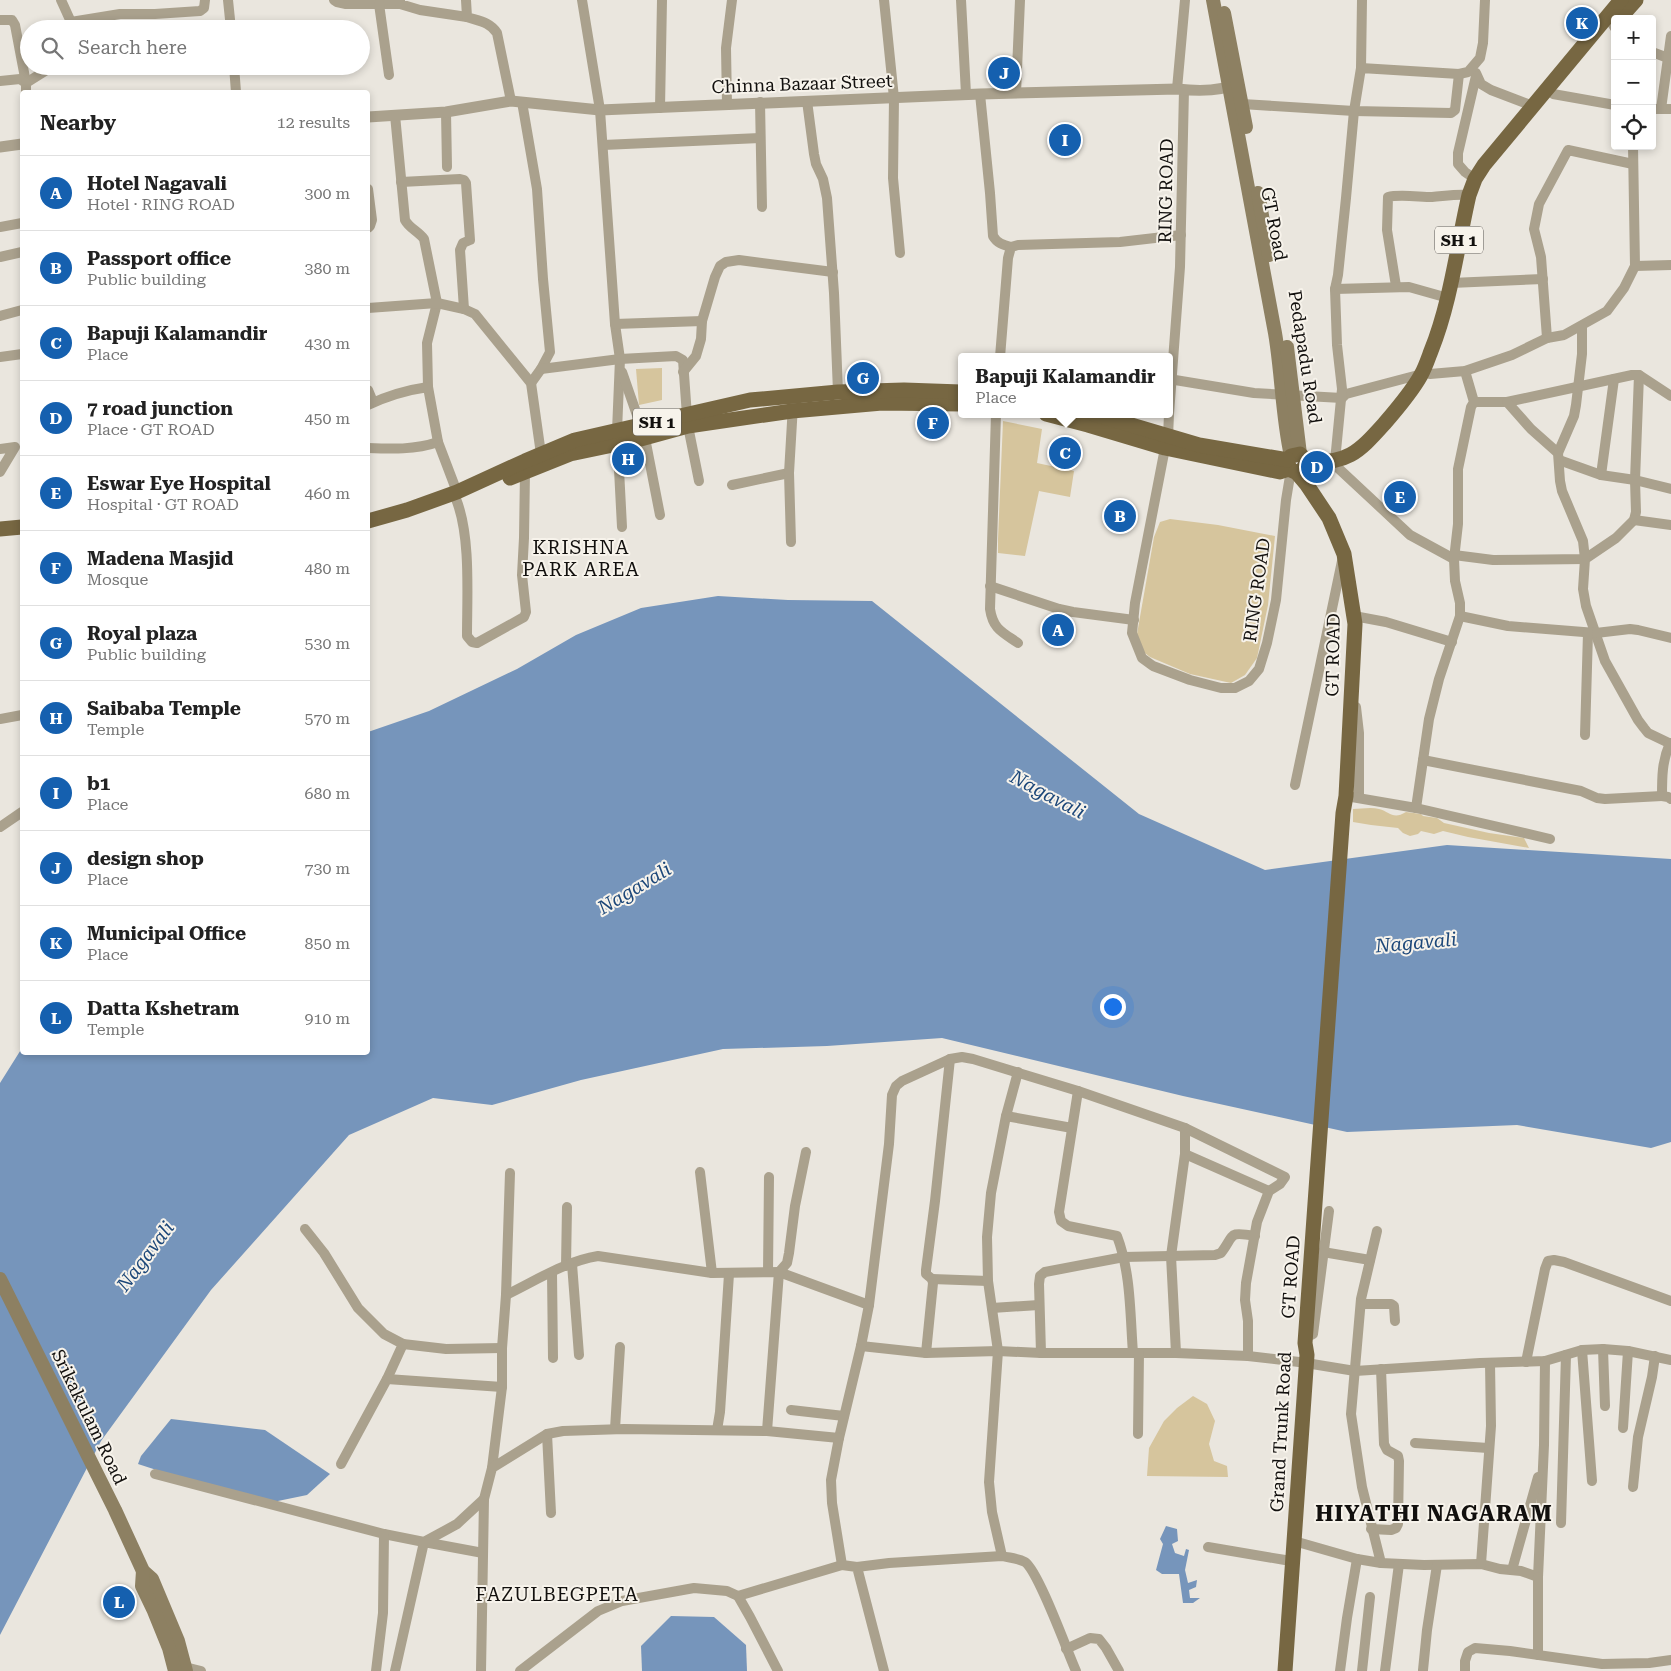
<!DOCTYPE html>
<meta charset="utf-8">
<style>
:root{--surface:#fff;--page:#f6f6f6;--text:#222;--muted:#767676;--line:#e0e0e0;--accent:#1560af}
body{margin:0;font-family:"Roboto Serif",serif;background:var(--page);color:var(--text)}
.controls{position:absolute;right:15px;top:15px;display:grid;overflow:hidden;border-radius:5px;box-shadow:0 2px 8px #0003}
.controls button{width:45px;height:45px;display:grid;place-items:center;padding:0;border:0;border-bottom:1px solid var(--line);background:var(--surface);color:var(--text);font:25px sans-serif}
.you{position:absolute;left:1112px;top:1006px;width:18px;height:18px;margin:-12px;border:4px solid #fff;border-radius:50%;background:#1a73e8;box-shadow:0 0 0 8px #1a73e833}
.badge{display:grid;place-items:center;width:32px;height:32px;border-radius:50%;background:var(--accent);color:#fff;font-size:16px;font-weight:700}
.pin{position:absolute;translate:-50% -50%;border:2px solid #fff;box-shadow:0 1px 5px #0006}
.popup{position:absolute;left:958px;top:353px;width:215px;height:65px;box-sizing:border-box;display:grid;place-content:center;border-radius:5px;background:var(--surface);filter:drop-shadow(0 1px 4px #0005);font-size:16px;white-space:nowrap;color:var(--muted)}
.popup b{font-size:19px;color:var(--text)}
.popup::after{content:'';position:absolute;left:50%;top:100%;margin-left:-10px;border:10px solid transparent;border-top-color:var(--surface)}
.list{margin:0;padding:0;list-style:none}
h2{display:flex;justify-content:space-between;align-items:center;height:65px;margin:0;padding:0 20px;font-size:21px}
h2 small{font-size:16px;font-weight:400;color:var(--muted)}
.list li{display:grid;grid-template-columns:32px 1fr auto;gap:15px;align-items:center;box-sizing:border-box;height:75px;padding:0 20px;border-top:1px solid var(--line)}
.list b{display:block;font-size:19px;white-space:nowrap}
.list p{margin:0;font-size:16px;white-space:nowrap;color:var(--muted)}
.list em{font-size:16px;font-style:normal;color:var(--muted)}
.icon{flex:none;width:28px;height:28px;fill:none;stroke:currentColor;stroke-width:2;stroke-linecap:round;stroke-linejoin:round}
.map{position:relative;flex:none;width:1671px;height:1671px;overflow:hidden}
.search{position:absolute;background:var(--surface);box-shadow:0 2px 8px #0003;left:20px;top:20px;width:350px;height:55px;display:flex;align-items:center;gap:12px;box-sizing:border-box;padding:0 18px;border-radius:28px;color:var(--muted);font-size:19px}
.panel{position:absolute;background:var(--surface);box-shadow:0 2px 8px #0003;left:20px;top:90px;width:350px;height:965px;border-radius:5px}
.map>svg:first-child{display:block}
.green{fill:#d6c59d}
.water{fill:#7695bb}
.lines{fill:none;stroke-linecap:round;stroke-linejoin:round}
.minor{stroke:#aaa18d;stroke-width:10}
.tertiary{stroke:#aaa18d;stroke-width:11}
.secondary{stroke:#8d8062;stroke-width:14}
.primary{stroke:#776742;stroke-width:15}
.labels{text-anchor:middle;stroke-width:4;stroke-linejoin:round;paint-order:stroke}
.shield{fill:#f7f3eb;stroke:#575450;stroke-width:1}
.shield-label{font-size:16px;font-weight:bold;fill:#12100e}
.street-label{font-size:18px;fill:#12100e;stroke:#f7f3eb}
.neighbourhood-label{font-size:19px;letter-spacing:1px;fill:#12100e;stroke:#f7f3eb}
.water-label{font-size:19px;font-style:italic;fill:#1c4779;stroke:#f7f3eb}
.district-label{font-size:22px;font-weight:bold;letter-spacing:1px;fill:#12100e;stroke:#f7f3eb}
</style>
<div class="map">
<svg width="1671" height="1671" viewBox="0 0 1671 1671">
<rect width="100%" height="100%" fill="#eae6de"/>
<g class="green">
<polygon points="662,368 662,400 639,405 636,369"/>
<polygon points="1003,421 1042,429 1037,463 1074,471 1070,497 1039,491 1025,556 998,553 998,539"/>
<polygon points="1170,519 1218,525 1275,536 1268,605 1257,658 1245,675 1231,683 1190,674 1150,657 1141,650 1137,634 1154,537 1160,522"/>
<path d="M1353 809C1361 809 1371 807 1379 809 1390 812 1393 820 1406 812L1421 814 1423 816 1437 818 1444 823 1489 833 1524 838 1529 848 1468 837 1443 831 1434 834 1421 831 1418 834 1410 836 1403 833 1398 828 1371 825 1353 822Z"/>
<polygon points="1193,1396 1207,1404 1215,1421 1209,1444 1214,1461 1227,1466 1228,1477 1147,1476 1149,1448 1164,1421 1177,1408"/>
</g>
<g class="water">
<polygon points="718,596 788,600 872,601 1139,814 1265,870 1447,845 1671,859 1671,1142 1651,1148 1517,1125 1347,1132 1183,1096 942,1038 827,1046 723,1049 581,1080 492,1105 433,1098 349,1135 211,1290 101,1441 0,1635 0,1083 22,1048 22,1052 368,1052 368,732 429,711 517,669 576,635 641,608"/>
<polygon points="171,1419 265,1430 330,1474 307,1495 273,1502 175,1476 138,1464 141,1456"/>
<polygon points="1166,1526 1177,1529 1178,1541 1172,1544 1175,1553 1184,1556 1186,1549 1189,1550 1185,1570 1188,1583 1197,1580 1196,1587 1189,1590 1190,1598 1200,1598 1193,1603 1183,1603 1179,1574 1162,1574 1156,1570 1163,1544 1160,1539"/>
<polygon points="671,1616 714,1617 746,1645 747,1671 642,1671 641,1646"/>
</g>
<g class="lines">
<g class="minor">
<polyline points="61,0 71,22 71,28"/>
<polyline points="228,0 231,29"/>
<polyline points="334,0 337,2 346,4 400,4"/>
<polyline points="400,0 400,4 420,10 467,17"/>
<path d="M466 0 467 17C479 21 490 22 497 33L511 101"/>
<polyline points="582,0 600,110 615,324 620,359 617,431 622,527"/>
<polyline points="884,0 894,98 893,178 900,253"/>
<polyline points="961,0 966,94"/>
<polyline points="379,4 389,75"/>
<polyline points="0,20 12,20 15,25 26,83"/>
<polyline points="71,22 120,14 155,14 200,11 204,8 205,0"/>
<polyline points="1613,25 1615,28"/>
<polyline points="1652,52 1668,58"/>
<polyline points="234,66 236,92"/>
<polyline points="1361,68 1362,0"/>
<polyline points="1476,73 1481,84 1491,90 1533,106"/>
<polyline points="0,81 20,79 26,83"/>
<polyline points="1177,89 1185,0"/>
<polyline points="26,92 26,83 53,66"/>
<polyline points="1016,93 1020,0"/>
<path d="M980 94 990 193 993 236C997 243 1003 245 1011 247"/>
<polyline points="1553,94 1615,105"/>
<polyline points="807,101 814,154 816,164 823,179 827,198 834,293 838,392"/>
<polyline points="522,102 537,189 543,279 550,352 541,369 531,383"/>
<polyline points="760,102 762,207"/>
<polyline points="727,104 726,48 732,0"/>
<polyline points="1242,104 1354,111 1451,113 1455,110 1459,74"/>
<polyline points="660,108 662,0"/>
<polyline points="1652,109 1671,109"/>
<polyline points="1661,109 1671,36"/>
<polyline points="446,112 447,167"/>
<path d="M395 115 405 220C409 228 418 231 424 239L437 303 427 343 428 387"/>
<polyline points="603,145 760,138"/>
<polyline points="1475,179 1465,172 1458,164 1458,153 1476,76"/>
<polyline points="401,182 460,179 464,180 466,183 470,240 463,243 460,250 464,309"/>
<polyline points="368,189 372,220 370,226 368,228"/>
<polyline points="0,227 22,223"/>
<polyline points="0,257 22,252"/>
<polyline points="1635,266 1671,265"/>
<polyline points="1451,283 1543,279"/>
<path d="M1396 286 1387 230 1388 197C1399 194 1420 197 1432 197 1445 196 1456 194 1469 195"/>
<polyline points="1335,289 1409,287 1448,298"/>
<polyline points="368,308 437,303 464,309 475,314 531,383 541,454"/>
<polyline points="0,316 22,310"/>
<polyline points="615,324 702,321"/>
<polyline points="1547,338 1541,257 1534,229 1539,204 1568,150 1633,164"/>
<polyline points="0,357 22,354"/>
<polyline points="1000,357 1008,258 1011,247 1018,245 1120,242 1181,235"/>
<polyline points="541,369 620,359 676,356 683,360 687,416"/>
<polyline points="622,372 645,438 660,515"/>
<polyline points="683,372 696,356 701,339 702,321 715,277 720,266 726,262 739,260 833,272"/>
<polyline points="1430,374 1465,371 1512,355 1547,338 1564,335 1607,311 1624,288 1635,266 1633,146"/>
<polyline points="1639,375 1671,396"/>
<polyline points="1169,379 1254,393 1342,398 1346,394 1422,374"/>
<polyline points="368,390 373,402"/>
<polyline points="1474,402 1507,402 1632,375 1639,375 1635,480 1636,512 1634,520 1616,538 1585,559 1583,589 1586,606 1605,661 1638,720 1644,728 1648,733 1671,744"/>
<path d="M368 405C387 396 407 390 428 387L438 442 457 492"/>
<path d="M996 414 990 609C993 629 1002 632 1018 643"/>
<polyline points="1169,414 1180,267 1184,90"/>
<polyline points="688,426 699,481"/>
<polyline points="1168,437 1169,414"/>
<path d="M368 448C391 449 415 450 438 442"/>
<polyline points="1165,448 1135,603 1132,633 1142,658 1153,666 1190,680 1221,688 1235,688 1249,681 1259,669 1267,643 1276,600 1286,500 1291,470"/>
<polyline points="0,449 15,447 0,472"/>
<polyline points="1558,453 1574,416 1576,405 1582,354 1582,326"/>
<polyline points="1559,460 1601,475 1635,480 1671,489"/>
<polyline points="1335,461 1342,389 1337,345 1335,289 1338,275 1346,198 1354,111 1361,68 1459,74 1468,72 1480,58 1483,43 1485,0"/>
<polyline points="1337,467 1410,535 1454,559"/>
<polyline points="1601,475 1614,379"/>
<polyline points="732,485 789,473"/>
<path d="M456 499C471 536 467 596 467 636L472 642 477 643 524 617 526 612 522 575 524 538 525 472"/>
<polyline points="1634,520 1671,525"/>
<polyline points="791,542 789,473 793,405"/>
<polyline points="1454,555 1493,560 1585,559 1583,541 1562,491 1560,481 1558,453 1531,429 1507,402"/>
<polyline points="990,586 1059,609 1073,612 1134,620"/>
<polyline points="1354,616 1386,622 1452,642"/>
<polyline points="1460,616 1508,626 1596,633 1630,629 1638,630 1671,638"/>
<polyline points="1356,707 1359,733 1359,798"/>
<polyline points="0,719 22,715"/>
<polyline points="1585,735 1588,633"/>
<path d="M1670 743C1662 761 1662 777 1662 796L1668 797 1671 799"/>
<polyline points="1423,760 1581,791 1597,798 1605,799 1662,796"/>
<polyline points="1295,785 1342,561"/>
<polyline points="1346,796 1416,808 1550,839"/>
<polyline points="1416,808 1429,719 1439,679 1460,616 1460,603 1455,581 1454,559 1458,524 1458,469 1471,407 1474,402 1465,371"/>
<polyline points="0,827 22,812"/>
<path d="M1078 1091 1059 1212 1061 1221 1068 1226 1117 1236C1131 1273 1130 1314 1133 1353"/>
<polyline points="1006,1116 1072,1128"/>
<polyline points="1185,1154 1269,1191"/>
<polyline points="700,1172 712,1273"/>
<polyline points="305,1229 324,1253 358,1308 384,1334 403,1344 387,1379"/>
<polyline points="1377,1231 1361,1299 1351,1414 1362,1487 1381,1563"/>
<polyline points="1323,1252 1370,1260"/>
<polyline points="572,1264 579,1355"/>
<polyline points="566,1266 567,1207"/>
<polyline points="768,1272 769,1177"/>
<polyline points="552,1273 553,1358"/>
<polyline points="932,1279 988,1281"/>
<path d="M506 1295C535 1281 566 1261 598 1256L712 1273 779 1272 869 1305"/>
<polyline points="1361,1304 1391,1304 1394,1306 1395,1321"/>
<polyline points="992,1308 1039,1305"/>
<polyline points="1305,1338 1313,1334 1329,1211"/>
<polyline points="403,1344 446,1349 502,1348"/>
<polyline points="861,1346 926,1353 998,1351 1041,1353 1176,1353 1248,1356 1299,1362"/>
<polyline points="1603,1349 1605,1406"/>
<polyline points="1582,1350 1592,1481"/>
<polyline points="926,1353 933,1283 932,1279 926,1274 926,1270 935,1201 950,1059"/>
<path d="M1041 1353 1039 1284 1040 1276 1045 1272 1124 1257 1215 1255 1221 1253C1235 1235 1227 1231 1255 1236"/>
<polyline points="1176,1353 1171,1256 1185,1154 1185,1128 1285,1177 1280,1184 1269,1191 1257,1222 1246,1283 1245,1300 1248,1321 1248,1356"/>
<polyline points="1526,1362 1545,1269 1548,1261 1554,1260 1564,1262 1671,1301"/>
<polyline points="1306,1363 1355,1371 1480,1363 1545,1361 1582,1350 1603,1349 1628,1351 1671,1360"/>
<polyline points="791,1410 844,1416"/>
<polyline points="1623,1428 1628,1351"/>
<polyline points="615,1429 620,1347"/>
<polyline points="717,1430 720,1412 729,1274"/>
<polyline points="767,1431 779,1272 787,1263 789,1253 795,1206 806,1152"/>
<polyline points="547,1434 551,1513"/>
<polyline points="1138,1434 1139,1353"/>
<polyline points="839,1438 861,1346 869,1305 889,1144 892,1095 896,1086 902,1081 950,1059 962,1057 973,1059 1078,1091 1185,1128"/>
<polyline points="1415,1443 1488,1448"/>
<polyline points="341,1464 387,1379 502,1387"/>
<polyline points="492,1468 502,1387 502,1348 506,1295 510,1173"/>
<polyline points="155,1474 384,1534 424,1542 457,1524 484,1499"/>
<polyline points="1633,1487 1638,1437 1652,1377 1655,1356"/>
<polyline points="1561,1523 1566,1355"/>
<polyline points="1371,1529 1391,1530 1396,1528 1398,1524 1399,1461 1398,1456 1387,1450 1384,1444 1381,1369"/>
<polyline points="1294,1541 1357,1559 1381,1563 1424,1565 1481,1564 1500,1569 1521,1571 1538,1577 1544,1445 1545,1361"/>
<polyline points="1208,1547 1285,1560"/>
<polyline points="1002,1556 992,1512 989,1482 998,1351 988,1281 987,1237 991,1193 1006,1116 1018,1072"/>
<polyline points="1481,1564 1491,1426 1490,1363"/>
<path d="M857 1567 889 1563 1002 1556C1010 1558 1018 1558 1025 1562 1039 1572 1067 1651 1076 1671"/>
<polyline points="1512,1570 1538,1477"/>
<polyline points="1538,1577 1538,1655"/>
<polyline points="738,1596 842,1565"/>
<polyline points="1066,1649 1090,1638 1099,1639 1106,1648 1119,1671"/>
<polyline points="185,1667 201,1671"/>
<polyline points="1423,1670 1427,1630 1437,1565"/>
<polyline points="376,1671 383,1613 384,1534"/>
<polyline points="395,1671 424,1542 483,1553"/>
<polyline points="481,1671 484,1499 492,1468 547,1434 563,1431 624,1429 767,1431 839,1438 831,1480 832,1503 842,1565 857,1567 884,1671"/>
<polyline points="520,1671 598,1611 622,1601 694,1588 727,1591 738,1596 750,1617 778,1671"/>
<polyline points="1340,1671 1347,1618 1357,1559"/>
<polyline points="1362,1671 1370,1597"/>
<polyline points="1385,1671 1399,1564"/>
<polyline points="1465,1671 1465,1661 1468,1652 1475,1648 1510,1651 1602,1664 1649,1663 1671,1660"/>
</g>
<g class="tertiary">
<path d="M368 117 446 112 511 101 600 110 980 94 1177 89C1195 91 1221 92 1237 83"/>
<polyline points="0,147 22,144"/>
</g>
<g class="secondary">
<path d="M1213 0 1275 333C1282 374 1282 416 1291 456"/>
<polyline points="1224,13 1246,127"/>
<polyline points="1258,193 1269,255"/>
<polyline points="1287,347 1300,454"/>
<polyline points="0,1279 115,1510 143,1571 152,1579 178,1641 186,1671"/>
<polyline points="143,1571 142,1586 154,1611 169,1648 175,1671"/>
</g>
<g class="primary">
<polyline points="1619,19 1636,0"/>
<polyline points="1046,414 1088,425 1165,448 1280,472 1289,469 1293,471 1300,472 1306,465 1305,459 1300,454 1291,456 1288,460 1289,469"/>
<polyline points="1094,414 1199,445 1288,460"/>
<path d="M1306 462C1347 464 1358 453 1384 424 1397 409 1411 393 1421 375 1425 368 1428 359 1431 351 1451 301 1457 247 1469 195L1475 179 1484 165 1621 0"/>
<polyline points="510,478 570,454 637,440 688,426 792,411 882,403 961,404"/>
<polyline points="368,521 407,510 457,492 525,461 575,440 750,400 838,392 904,390 961,392"/>
<polyline points="0,529 22,527"/>
<polyline points="1285,1671 1307,1355 1305,1343 1343,813 1346,796 1355,624 1344,554 1329,518 1307,485 1296,472"/>
</g>
</g>
<g class="labels">
<g class="shield">
<rect x="1435" y="226.5" width="48" height="27" rx="4"/>
<rect x="633" y="408.5" width="48" height="27" rx="4"/>
</g>
<g class="shield-label">
<text x="1459" y="246">SH 1</text>
<text x="657" y="428">SH 1</text>
</g>
<g class="street-label">
<text transform="translate(802 84) rotate(-2)" y="6">Chinna Bazaar Street</text>
<text transform="translate(1166 191) rotate(-89)" y="6">RING ROAD</text>
<text transform="translate(1274 224) rotate(79)" y="6">GT Road</text>
<text transform="translate(1305 357) rotate(81)" y="6">Pedapadu Road</text>
<text transform="translate(1257 590) rotate(-82)" y="6">RING ROAD</text>
<text transform="translate(1333 655) rotate(-89)" y="6">GT ROAD</text>
<text transform="translate(1291 1277) rotate(-86)" y="6">GT ROAD</text>
<text transform="translate(89 1417) rotate(64)" y="6">Srikakulam Road</text>
<text transform="translate(1281 1432) rotate(-87)" y="6">Grand Trunk Road</text>
</g>
<g class="neighbourhood-label">
<text x="581" y="554">KRISHNA<tspan x="581" dy="22">PARK AREA</tspan></text>
<text x="557" y="1601">FAZULBEGPETA</text>
</g>
<g class="water-label">
<text transform="translate(1048 794) rotate(28)" y="7">Nagavali</text>
<text transform="translate(634 888) rotate(-31)" y="7">Nagavali</text>
<text transform="translate(1416 942) rotate(-5)" y="7">Nagavali</text>
<text transform="translate(145 1256) rotate(-53)" y="7">Nagavali</text>
</g>
<g class="district-label">
<text x="1434" y="1521">HIYATHI NAGARAM</text>
</g>
</g>
</svg>
<div class="controls">
<button>+</button>
<button>−</button>
<button><svg class="icon" aria-label="locate" viewBox="0 0 24 24"><circle cx="12" cy="12" r="6"/><path d="M12 2v4M12 18v4M2 12h4M18 12h4"/></svg></button>
</div>
<div class="you"></div>
<div class="pin badge" style="left:1058px;top:630px">A</div>
<div class="pin badge" style="left:1120px;top:516px">B</div>
<div class="pin badge" style="left:1065px;top:453px">C</div>
<div class="popup"><b>Bapuji Kalamandir</b>Place</div>
<div class="pin badge" style="left:1317px;top:467px">D</div>
<div class="pin badge" style="left:1400px;top:497px">E</div>
<div class="pin badge" style="left:933px;top:423px">F</div>
<div class="pin badge" style="left:863px;top:378px">G</div>
<div class="pin badge" style="left:628px;top:459px">H</div>
<div class="pin badge" style="left:1065px;top:140px">I</div>
<div class="pin badge" style="left:1004px;top:73px">J</div>
<div class="pin badge" style="left:1582px;top:23px">K</div>
<div class="pin badge" style="left:119px;top:1602px">L</div>
<div class="search"><svg class="icon" aria-label="search" viewBox="0 0 24 24"><circle cx="10" cy="10" r="6"/><path d="M15 15l6 6"/></svg>Search here</div>
<section class="panel">
<h2>Nearby<small>12 results</small></h2>
<ul class="list">
<li><span class="badge">A</span><div><b>Hotel Nagavali</b><p>Hotel · RING ROAD</p></div><em>300 m</em></li>
<li><span class="badge">B</span><div><b>Passport office</b><p>Public building</p></div><em>380 m</em></li>
<li><span class="badge">C</span><div><b>Bapuji Kalamandir</b><p>Place</p></div><em>430 m</em></li>
<li><span class="badge">D</span><div><b>7 road junction</b><p>Place · GT ROAD</p></div><em>450 m</em></li>
<li><span class="badge">E</span><div><b>Eswar Eye Hospital</b><p>Hospital · GT ROAD</p></div><em>460 m</em></li>
<li><span class="badge">F</span><div><b>Madena Masjid</b><p>Mosque</p></div><em>480 m</em></li>
<li><span class="badge">G</span><div><b>Royal plaza</b><p>Public building</p></div><em>530 m</em></li>
<li><span class="badge">H</span><div><b>Saibaba Temple</b><p>Temple</p></div><em>570 m</em></li>
<li><span class="badge">I</span><div><b>b1</b><p>Place</p></div><em>680 m</em></li>
<li><span class="badge">J</span><div><b>design shop</b><p>Place</p></div><em>730 m</em></li>
<li><span class="badge">K</span><div><b>Municipal Office</b><p>Place</p></div><em>850 m</em></li>
<li><span class="badge">L</span><div><b>Datta Kshetram</b><p>Temple</p></div><em>910 m</em></li>
</ul>
</section>
</div>
